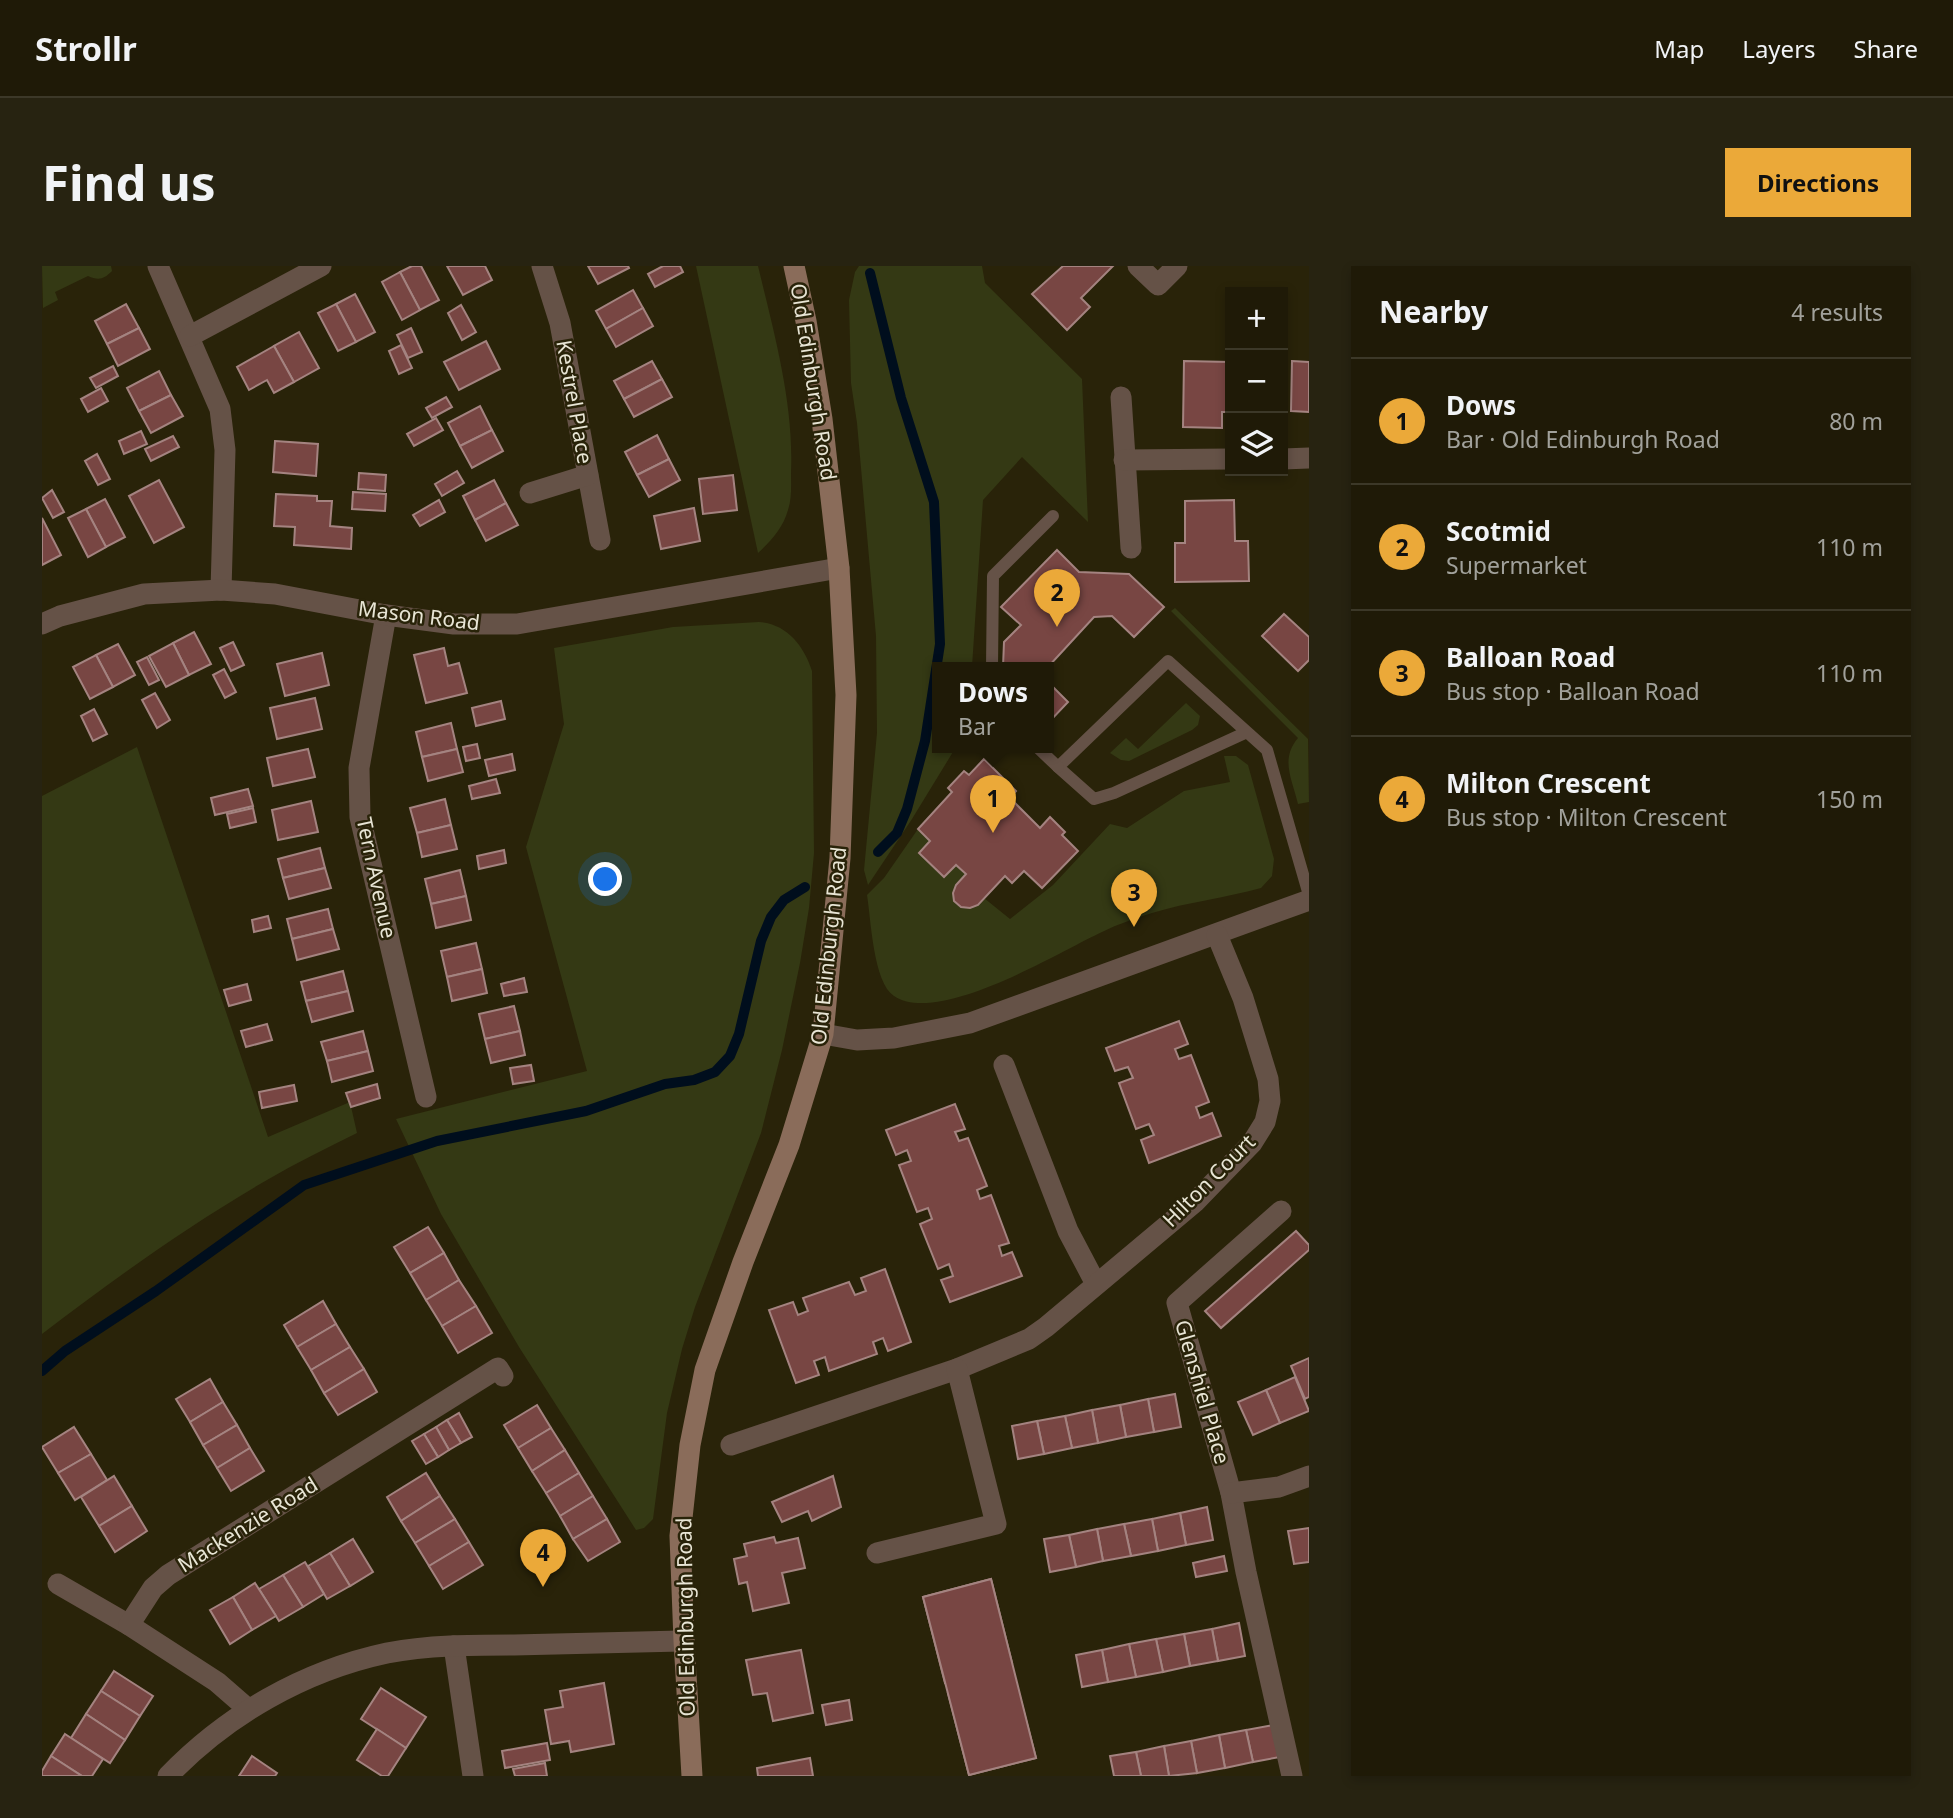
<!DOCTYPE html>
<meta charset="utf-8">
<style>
:root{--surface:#1f1a07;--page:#272311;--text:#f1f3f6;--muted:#a1a19b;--line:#3c3828;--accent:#eba939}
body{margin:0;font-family:"Noto Sans",sans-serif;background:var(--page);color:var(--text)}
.controls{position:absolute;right:21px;top:21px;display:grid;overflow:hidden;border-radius:0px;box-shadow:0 4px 10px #0003}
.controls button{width:63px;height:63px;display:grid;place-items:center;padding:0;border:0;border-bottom:2px solid var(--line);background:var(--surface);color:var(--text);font:35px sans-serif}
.you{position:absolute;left:564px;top:614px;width:24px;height:24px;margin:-18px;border:5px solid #fff;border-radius:50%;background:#1a73e8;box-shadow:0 0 0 10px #1a73e833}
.badge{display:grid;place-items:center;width:46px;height:46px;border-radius:50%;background:var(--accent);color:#111;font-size:23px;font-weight:700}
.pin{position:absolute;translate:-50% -58px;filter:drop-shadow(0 2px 4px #0008)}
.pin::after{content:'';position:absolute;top:37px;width:24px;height:21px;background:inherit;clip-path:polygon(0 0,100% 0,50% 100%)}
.popup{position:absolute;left:890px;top:396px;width:122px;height:91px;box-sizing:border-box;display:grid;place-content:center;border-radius:0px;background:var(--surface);filter:drop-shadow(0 2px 5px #0005);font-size:23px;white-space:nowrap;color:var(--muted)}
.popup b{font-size:26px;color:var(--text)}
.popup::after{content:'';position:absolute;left:50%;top:100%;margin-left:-14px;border:14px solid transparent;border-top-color:var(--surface)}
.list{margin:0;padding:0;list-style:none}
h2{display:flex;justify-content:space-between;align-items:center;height:91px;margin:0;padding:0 28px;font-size:30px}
h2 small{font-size:23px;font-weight:400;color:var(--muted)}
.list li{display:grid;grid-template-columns:46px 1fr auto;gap:21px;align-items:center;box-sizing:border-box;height:126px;padding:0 28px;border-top:2px solid var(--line)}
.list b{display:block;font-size:26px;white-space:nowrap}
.list p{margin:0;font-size:23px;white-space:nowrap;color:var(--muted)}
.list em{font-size:23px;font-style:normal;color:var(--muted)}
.icon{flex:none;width:38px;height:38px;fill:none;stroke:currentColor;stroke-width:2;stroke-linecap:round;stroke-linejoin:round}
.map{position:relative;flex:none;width:1267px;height:1510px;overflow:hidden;border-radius:0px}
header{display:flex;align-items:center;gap:42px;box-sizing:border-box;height:98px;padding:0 35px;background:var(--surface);border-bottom:2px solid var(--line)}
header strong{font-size:33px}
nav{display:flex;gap:38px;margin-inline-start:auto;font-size:24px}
.intro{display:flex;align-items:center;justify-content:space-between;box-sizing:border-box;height:168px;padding:0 42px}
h1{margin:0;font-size:49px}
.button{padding:18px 32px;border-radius:0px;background:var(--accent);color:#111;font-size:24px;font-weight:700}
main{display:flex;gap:42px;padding:0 42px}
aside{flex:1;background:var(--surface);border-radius:0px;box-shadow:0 4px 10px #0003}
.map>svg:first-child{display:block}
.green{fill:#343914}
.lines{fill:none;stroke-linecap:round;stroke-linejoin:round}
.stream{stroke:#000e1d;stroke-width:10}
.building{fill:#784643;stroke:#a48380;stroke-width:2}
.lane{stroke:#655247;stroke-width:12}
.street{stroke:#655247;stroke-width:21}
.secondary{stroke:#8a6c5a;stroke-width:21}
.labels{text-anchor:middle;stroke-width:5;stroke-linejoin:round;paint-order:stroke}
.street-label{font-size:21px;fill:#e8e5d5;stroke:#292309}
</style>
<header>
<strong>Strollr</strong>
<nav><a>Map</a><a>Layers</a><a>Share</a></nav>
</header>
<div class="intro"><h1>Find us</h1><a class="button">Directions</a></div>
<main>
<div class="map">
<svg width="1267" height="1510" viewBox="0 0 1267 1510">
<rect width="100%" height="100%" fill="#292309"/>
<g class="green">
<path d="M0 0H69L70 5C62 13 57 15 46 10L13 26 16 34 1 42Z"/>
<path d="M654 0H716C732 67 752 137 749 206 749 219 750 232 746 244 741 262 729 275 716 287Z"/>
<polygon points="817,0 940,0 943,17 1040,113 1046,256 980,191 941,234 930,401 895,401 895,481 914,481 870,553 826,619 822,604 835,467 834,370 815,157 809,117 807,34 813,6"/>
<path d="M1133 342 1266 473 1267 536 1256 538C1250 513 1238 493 1256 472L1129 345Z"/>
<path d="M717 356C745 358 762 380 770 405L772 587 767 642 758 697 740 784 719 867 653 1041 640 1083 625 1147 611 1253 602 1262 594 1264 477 1081 399 948 354 853 545 805 484 581 522 458 512 382 631 361Z"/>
<polygon points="1144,437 1158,450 1156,459 1150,464 1087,495 1079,494 1068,487 1084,472 1096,483"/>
<path d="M95 481 226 871 308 836 315 867C285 882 254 897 225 914 147 959 72 1013 0 1068V530Z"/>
<path d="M1182 490H1194L1206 499 1232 593 1230 610 1219 622C1183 632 1146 636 1110 647 1094 652 1076 658 1060 666 1017 686 897 760 852 730 831 716 829 653 825 629L842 612 876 563 888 575 877 587 902 610 914 599 924 608C916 617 910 622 912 635L942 632 968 653 1011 619 1068 558 1085 562 1142 525 1188 516Z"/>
</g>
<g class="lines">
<g class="stream">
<polyline points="828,7 859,132 892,236 898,378 883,475 865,543 855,567 836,586"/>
<polyline points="0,1105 23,1085 114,1025 262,919 395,875 544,845 623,818 652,814 673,806 688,790 697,768 719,675 729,651 742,634 763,621"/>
</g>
</g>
<g class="building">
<polygon points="370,0 379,0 397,34 378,44 358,6"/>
<polygon points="405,0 443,0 450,14 421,29"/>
<polygon points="546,0 586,0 587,2 556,18"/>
<polygon points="621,0 638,0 641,6 613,21 606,8"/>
<polygon points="1021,0 1071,0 1039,32 1048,41 1025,64 990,28"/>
<polygon points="358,6 378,44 360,54 340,16"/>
<polygon points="591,24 601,42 564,63 554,45"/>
<polygon points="313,28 333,66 314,76 294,38"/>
<polygon points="84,38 97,62 65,78 53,55"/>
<polygon points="294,38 314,76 296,85 276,47"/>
<polygon points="419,39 434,66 420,74 406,47"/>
<polygon points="601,42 611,60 574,81 564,63"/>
<polygon points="97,62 108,83 76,100 65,78"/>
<polygon points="369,62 380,86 366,92 355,69"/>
<polygon points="257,66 277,102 252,116 232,80"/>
<polygon points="444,75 458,103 417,124 402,96"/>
<polygon points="359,79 370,102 357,108 347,85"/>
<polygon points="232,80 252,116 232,127 225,114 207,124 195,101"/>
<polygon points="610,95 620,113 582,133 572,115"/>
<polygon points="1142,95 1188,96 1188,146 1180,146 1180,162 1141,161"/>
<polygon points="1250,95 1267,96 1267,146 1249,145"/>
<polygon points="71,100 76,110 54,122 48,112"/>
<polygon points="117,105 129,129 97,145 85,122"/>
<polygon points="620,113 630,131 592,151 582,133"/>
<polygon points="59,122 66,135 46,146 39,133"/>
<polygon points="129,129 141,150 109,167 97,145"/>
<polygon points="404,131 410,141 390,152 384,142"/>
<polygon points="438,140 450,164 418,180 406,157"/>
<polygon points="394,152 401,164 372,180 365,168"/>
<polygon points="450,164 461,185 430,202 418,180"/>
<polygon points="99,165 105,178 82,188 77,175"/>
<polygon points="615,169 627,193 595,209 583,186"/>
<polygon points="131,170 137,181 109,195 103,183"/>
<polygon points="233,175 276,178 274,210 231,206"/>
<polygon points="55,188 68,213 56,219 43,195"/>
<polygon points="627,193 638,214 607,231 595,209"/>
<polygon points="415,205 422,217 400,230 393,218"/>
<polygon points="317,207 344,209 343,225 316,223"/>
<polygon points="691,209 695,244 661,248 657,213"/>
<polygon points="117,214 142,261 112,277 87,230"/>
<polygon points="452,214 464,237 433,254 421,230"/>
<polygon points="10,224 22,246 11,252 0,232"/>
<polygon points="311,226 344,228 343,245 310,243"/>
<polygon points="234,228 275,230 275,235 290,235 288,260 310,262 309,283 252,279 253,261 232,260"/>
<polygon points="63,233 83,271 64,281 44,243"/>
<polygon points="397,234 403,246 378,260 371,249"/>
<polygon points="1192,234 1193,275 1206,275 1207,315 1133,316 1133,277 1143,277 1143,235"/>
<polygon points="464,237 476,259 444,275 433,254"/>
<polygon points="652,242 658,275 619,283 612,250"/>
<polygon points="44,243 64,281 46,291 26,252"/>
<polygon points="0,252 19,289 0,299"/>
<polygon points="1015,284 1037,306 1087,308 1122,341 1092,371 1070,350 1052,351 1006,401 961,401 962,376 979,359 959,341"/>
<polygon points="1242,348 1267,371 1267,394 1256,405 1220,370"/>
<polygon points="152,366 169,398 147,409 131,377"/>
<polygon points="191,376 202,399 189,405 178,382"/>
<polygon points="131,377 147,409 124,421 107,390"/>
<polygon points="76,378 93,409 71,421 54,389"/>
<polygon points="402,382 406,400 417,397 425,427 384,437 372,389"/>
<polygon points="280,387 287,419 243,430 235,398"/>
<polygon points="54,389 71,421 48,433 31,401"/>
<polygon points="105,391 117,414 107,419 95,396"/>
<polygon points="182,403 194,426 183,432 171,409"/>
<polygon points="1007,417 1026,436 1007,456"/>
<polygon points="113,427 128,454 115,462 100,434"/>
<polygon points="273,432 280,463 235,473 228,442"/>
<polygon points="459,435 463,453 434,460 430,442"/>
<polygon points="52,443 65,468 51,475 39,450"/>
<polygon points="409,457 415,483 380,491 374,466"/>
<polygon points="435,478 438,492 424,495 421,481"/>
<polygon points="266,483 273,511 231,520 225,492"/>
<polygon points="415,483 421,506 386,515 380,491"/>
<polygon points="470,488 473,504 447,510 443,494"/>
<polygon points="942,493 974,525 968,532 998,562 1008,551 1023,566 1020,569 1036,585 1000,622 982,605 970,617 963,610 936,639 928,642 919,641 912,635 911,627 914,619 924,608 914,599 902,611 877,587 888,575 876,563 910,526 906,522 922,505 927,509"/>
<polygon points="454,513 458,527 430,533 427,520"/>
<polygon points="206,523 211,540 173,549 169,532"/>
<polygon points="403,533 409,559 375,567 368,542"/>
<polygon points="269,535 276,566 236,574 230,544"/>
<polygon points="211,542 214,556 188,562 185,548"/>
<polygon points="409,559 415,583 380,591 375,567"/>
<polygon points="278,582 283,602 241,612 236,593"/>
<polygon points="462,584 464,597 437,603 435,590"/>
<polygon points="283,602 289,622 247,633 241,612"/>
<polygon points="418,604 424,630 389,638 383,613"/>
<polygon points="424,630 429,654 394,662 389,638"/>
<polygon points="286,643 291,663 250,673 245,653"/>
<polygon points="226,650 229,662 212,666 210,654"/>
<polygon points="291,663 297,683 255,694 250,673"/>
<polygon points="434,677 440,703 405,711 399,685"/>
<polygon points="440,703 445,727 410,735 405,711"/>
<polygon points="301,705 306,725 264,735 259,716"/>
<polygon points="482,712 485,726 462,730 459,718"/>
<polygon points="205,718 209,734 187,740 182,724"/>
<polygon points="306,725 311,745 270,756 264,735"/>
<polygon points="472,740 478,765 443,773 437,748"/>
<polygon points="1137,755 1146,778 1133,783 1137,793 1149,789 1167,836 1154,841 1158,852 1170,847 1179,870 1107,897 1099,874 1112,869 1107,858 1094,863 1077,817 1091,812 1086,801 1073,805 1064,782"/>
<polygon points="225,758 230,774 204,781 199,765"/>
<polygon points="321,765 326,785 285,795 279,776"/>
<polygon points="478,765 483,789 449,797 443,773"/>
<polygon points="326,785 331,805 290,816 285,795"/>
<polygon points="489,799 492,815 471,818 468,802"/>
<polygon points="335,818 338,832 309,841 304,827"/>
<polygon points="252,819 255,835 220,842 217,826"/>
<polygon points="913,838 923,863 913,866 917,875 926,872 945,920 935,924 938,933 949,929 967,977 957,980 960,990 970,986 980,1010 908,1036 899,1014 911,1010 907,998 896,1003 878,958 890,953 886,942 875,946 857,899 869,895 865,884 854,889 844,864"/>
<polygon points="386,961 402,987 368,1007 352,981"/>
<polygon points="1254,965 1267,979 1267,984 1179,1062 1163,1045"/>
<polygon points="402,987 417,1014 384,1034 368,1007"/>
<polygon points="843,1003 869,1076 846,1085 841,1072 831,1076 835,1088 787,1105 783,1091 772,1095 777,1109 754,1117 727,1044 751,1036 756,1049 766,1045 761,1032 807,1016 813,1029 824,1025 819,1012"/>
<polygon points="417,1014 434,1040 400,1060 384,1034"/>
<polygon points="281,1035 294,1058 255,1081 242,1059"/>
<polygon points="434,1040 450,1067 416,1087 400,1060"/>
<polygon points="294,1058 308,1081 269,1104 255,1081"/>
<polygon points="308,1081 322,1103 282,1127 269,1104"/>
<polygon points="1267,1092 1267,1131 1263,1133 1249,1100"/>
<polygon points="322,1103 335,1126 296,1149 282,1127"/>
<polygon points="1253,1111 1267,1145 1238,1157 1224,1124"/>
<polygon points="168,1113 181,1136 148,1156 134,1133"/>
<polygon points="1224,1124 1238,1157 1211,1169 1196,1136"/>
<polygon points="1133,1128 1139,1161 1112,1166 1106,1133"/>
<polygon points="1106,1133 1112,1166 1084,1171 1078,1139"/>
<polygon points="181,1136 195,1159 161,1179 148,1156"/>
<polygon points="495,1139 509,1162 476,1182 462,1159"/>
<polygon points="1078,1139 1084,1171 1056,1177 1050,1144"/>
<polygon points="1050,1144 1056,1177 1030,1182 1023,1150"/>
<polygon points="417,1147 430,1171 419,1177 405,1154"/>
<polygon points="1023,1150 1030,1182 1002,1188 995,1155"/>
<polygon points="405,1154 419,1177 407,1184 394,1161"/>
<polygon points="995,1155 1002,1188 976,1193 970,1160"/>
<polygon points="195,1159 208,1182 175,1202 161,1179"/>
<polygon points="32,1161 49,1188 16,1207 0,1181"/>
<polygon points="394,1161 407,1184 396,1191 382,1168"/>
<polygon points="509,1162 523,1184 490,1205 476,1182"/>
<polygon points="382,1168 396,1191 384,1198 370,1175"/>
<polygon points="208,1182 222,1205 189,1225 175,1202"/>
<polygon points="523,1184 537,1207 504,1227 490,1205"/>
<polygon points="49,1188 65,1214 33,1234 16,1207"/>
<polygon points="384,1207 398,1230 359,1255 345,1231"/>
<polygon points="537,1207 551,1230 518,1250 504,1227"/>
<polygon points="72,1210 90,1240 57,1260 39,1231"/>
<polygon points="791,1210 799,1241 770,1255 766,1245 740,1256 730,1236"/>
<polygon points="398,1230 413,1253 373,1277 359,1255"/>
<polygon points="551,1230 565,1253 531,1273 518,1250"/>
<polygon points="90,1240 105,1265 73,1286 57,1260"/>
<polygon points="1165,1241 1171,1274 1144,1279 1138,1247"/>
<polygon points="1138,1247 1144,1279 1116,1285 1110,1253"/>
<polygon points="413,1253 427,1276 387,1300 373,1277"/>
<polygon points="565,1253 578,1276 546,1295 531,1273"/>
<polygon points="1110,1253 1116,1285 1089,1290 1082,1258"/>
<polygon points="1082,1258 1089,1290 1061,1295 1055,1263"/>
<polygon points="1267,1262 1267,1296 1252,1298 1246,1265"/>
<polygon points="1055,1263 1061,1295 1034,1301 1027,1269"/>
<polygon points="1027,1269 1034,1301 1008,1306 1002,1273"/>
<polygon points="732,1271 734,1277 756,1272 763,1302 740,1307 747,1337 711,1345 705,1316 697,1318 692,1293 705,1290 702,1278"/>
<polygon points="311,1273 331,1306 308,1320 288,1287"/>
<polygon points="427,1276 441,1299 401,1323 387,1300"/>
<polygon points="288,1287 308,1320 285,1333 266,1300"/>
<polygon points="1182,1290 1185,1305 1154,1311 1151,1297"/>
<polygon points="263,1296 282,1328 261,1341 241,1309"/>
<polygon points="241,1309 261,1341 237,1355 217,1323"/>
<polygon points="949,1313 970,1397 958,1400 961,1411 972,1408 994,1492 927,1509 906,1427 918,1424 915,1414 903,1417 881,1331"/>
<polygon points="949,1313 994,1492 927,1509 881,1331"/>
<polygon points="213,1317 234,1350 210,1364 191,1331"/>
<polygon points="191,1331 210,1364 188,1378 168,1344"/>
<polygon points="1197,1357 1203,1390 1176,1395 1170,1363"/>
<polygon points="1170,1363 1176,1395 1148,1400 1142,1368"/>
<polygon points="1142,1368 1148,1400 1121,1406 1114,1373"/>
<polygon points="1114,1373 1121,1406 1094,1411 1087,1378"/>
<polygon points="1087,1378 1094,1411 1066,1416 1060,1384"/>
<polygon points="759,1384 771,1447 731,1455 725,1427 711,1429 704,1394"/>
<polygon points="1060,1384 1066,1416 1040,1421 1034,1389"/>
<polygon points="72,1405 111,1430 98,1450 59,1425"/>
<polygon points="562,1417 572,1478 529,1486 527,1475 509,1478 503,1444 521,1441 518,1425"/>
<polygon points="339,1422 384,1451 364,1482 319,1453"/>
<polygon points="59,1425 98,1450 83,1474 44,1448"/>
<polygon points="807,1434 810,1454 784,1459 780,1439"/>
<polygon points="44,1448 83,1474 68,1497 29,1472"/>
<polygon points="1231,1459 1238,1491 1211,1496 1204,1464"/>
<polygon points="335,1463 364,1482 346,1510 340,1510 315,1494"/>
<polygon points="1204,1464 1211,1496 1183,1502 1177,1469"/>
<polygon points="23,1468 61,1493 50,1510 40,1510 9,1490"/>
<polygon points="1177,1469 1183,1502 1155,1507 1149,1475"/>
<polygon points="1149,1475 1155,1507 1127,1510 1122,1480"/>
<polygon points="505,1477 508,1494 463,1502 460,1485"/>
<polygon points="1122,1480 1127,1510 1099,1510 1094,1486"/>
<polygon points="1094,1486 1099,1510 1072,1510 1068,1490"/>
<polygon points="9,1490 40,1510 0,1510 0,1505"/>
<polygon points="210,1490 235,1507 233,1510 197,1510"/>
<polygon points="768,1492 771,1510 716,1510 715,1502"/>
<polygon points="503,1497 505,1510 473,1510 471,1503"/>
</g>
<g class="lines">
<g class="lane">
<polyline points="950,401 951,310 1011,250"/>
<polyline points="1205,466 1072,527 1052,533 1016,501 1126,395 1225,484 1267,629"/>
<polyline points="995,481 1016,501"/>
</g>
<g class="street">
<polyline points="116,0 178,143 183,184 179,324"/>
<polyline points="500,0 518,57 558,274"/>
<polyline points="1096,0 1116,19 1135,0"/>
<polyline points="148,70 279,0"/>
<polyline points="1079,131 1089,282"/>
<polyline points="1241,193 1267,192"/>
<polyline points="1082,194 1188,193"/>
<polyline points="488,227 546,209"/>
<polyline points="344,349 317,502 318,551 384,831"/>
<polyline points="0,358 18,350 102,328 179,324 233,328 344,349 412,358 475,358 797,302"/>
<polyline points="781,768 815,774 852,772 928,757 1267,634"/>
<polyline points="962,799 1026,965 1054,1018"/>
<polyline points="1239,945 1135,1037 1189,1227 1204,1306 1250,1510"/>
<polyline points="689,1179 915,1103 987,1073 1004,1061 1153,936 1210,877 1223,856 1228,835 1226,813 1201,732 1175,669"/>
<polyline points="1189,1227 1237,1221 1267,1210"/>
<polyline points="835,1287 954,1258 915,1103"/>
<polyline points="16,1318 87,1359"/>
<polyline points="412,1380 431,1510"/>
<polyline points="206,1443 175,1416 87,1359 111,1322 126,1309 456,1102 461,1110"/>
<path d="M126 1510C185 1449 261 1405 345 1387 386 1379 430 1379 472 1379 528 1378 585 1376 642 1375"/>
</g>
<polyline class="secondary" points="650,1510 642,1375 638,1270 648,1179 663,1104 701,996 747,879 781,768 798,592 804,429 797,302 780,153 764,55 752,0"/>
</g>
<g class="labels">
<g class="street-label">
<text transform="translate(771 116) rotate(81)" y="7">Old Edinburgh Road</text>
<text transform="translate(532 136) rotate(80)" y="7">Kestrel Place</text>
<text transform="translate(377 350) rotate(7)" y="7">Mason Road</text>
<text transform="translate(334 612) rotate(78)" y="7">Tern Avenue</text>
<text transform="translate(787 680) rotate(-84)" y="7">Old Edinburgh Road</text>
<text transform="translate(1167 915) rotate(-45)" y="7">Hilton Court</text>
<text transform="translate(1160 1126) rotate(74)" y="7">Glenshiel Place</text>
<text transform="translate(206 1259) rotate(-32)" y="7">Mackenzie Road</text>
<text transform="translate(644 1351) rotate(-91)" y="7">Old Edinburgh Road</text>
</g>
</g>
</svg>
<div class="controls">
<button>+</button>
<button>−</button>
<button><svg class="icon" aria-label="layers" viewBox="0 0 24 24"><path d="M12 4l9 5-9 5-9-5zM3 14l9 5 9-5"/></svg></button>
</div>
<div class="you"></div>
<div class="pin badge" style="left:951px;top:567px">1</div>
<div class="popup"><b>Dows</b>Bar</div>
<div class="pin badge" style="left:1015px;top:361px">2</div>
<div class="pin badge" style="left:1092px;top:661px">3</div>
<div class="pin badge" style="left:501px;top:1321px">4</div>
</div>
<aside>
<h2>Nearby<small>4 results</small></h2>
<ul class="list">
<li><span class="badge">1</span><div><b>Dows</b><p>Bar · Old Edinburgh Road</p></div><em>80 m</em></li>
<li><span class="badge">2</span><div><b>Scotmid</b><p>Supermarket</p></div><em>110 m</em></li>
<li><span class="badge">3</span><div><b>Balloan Road</b><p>Bus stop · Balloan Road</p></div><em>110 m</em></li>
<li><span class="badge">4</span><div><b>Milton Crescent</b><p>Bus stop · Milton Crescent</p></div><em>150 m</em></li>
</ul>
</aside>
</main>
